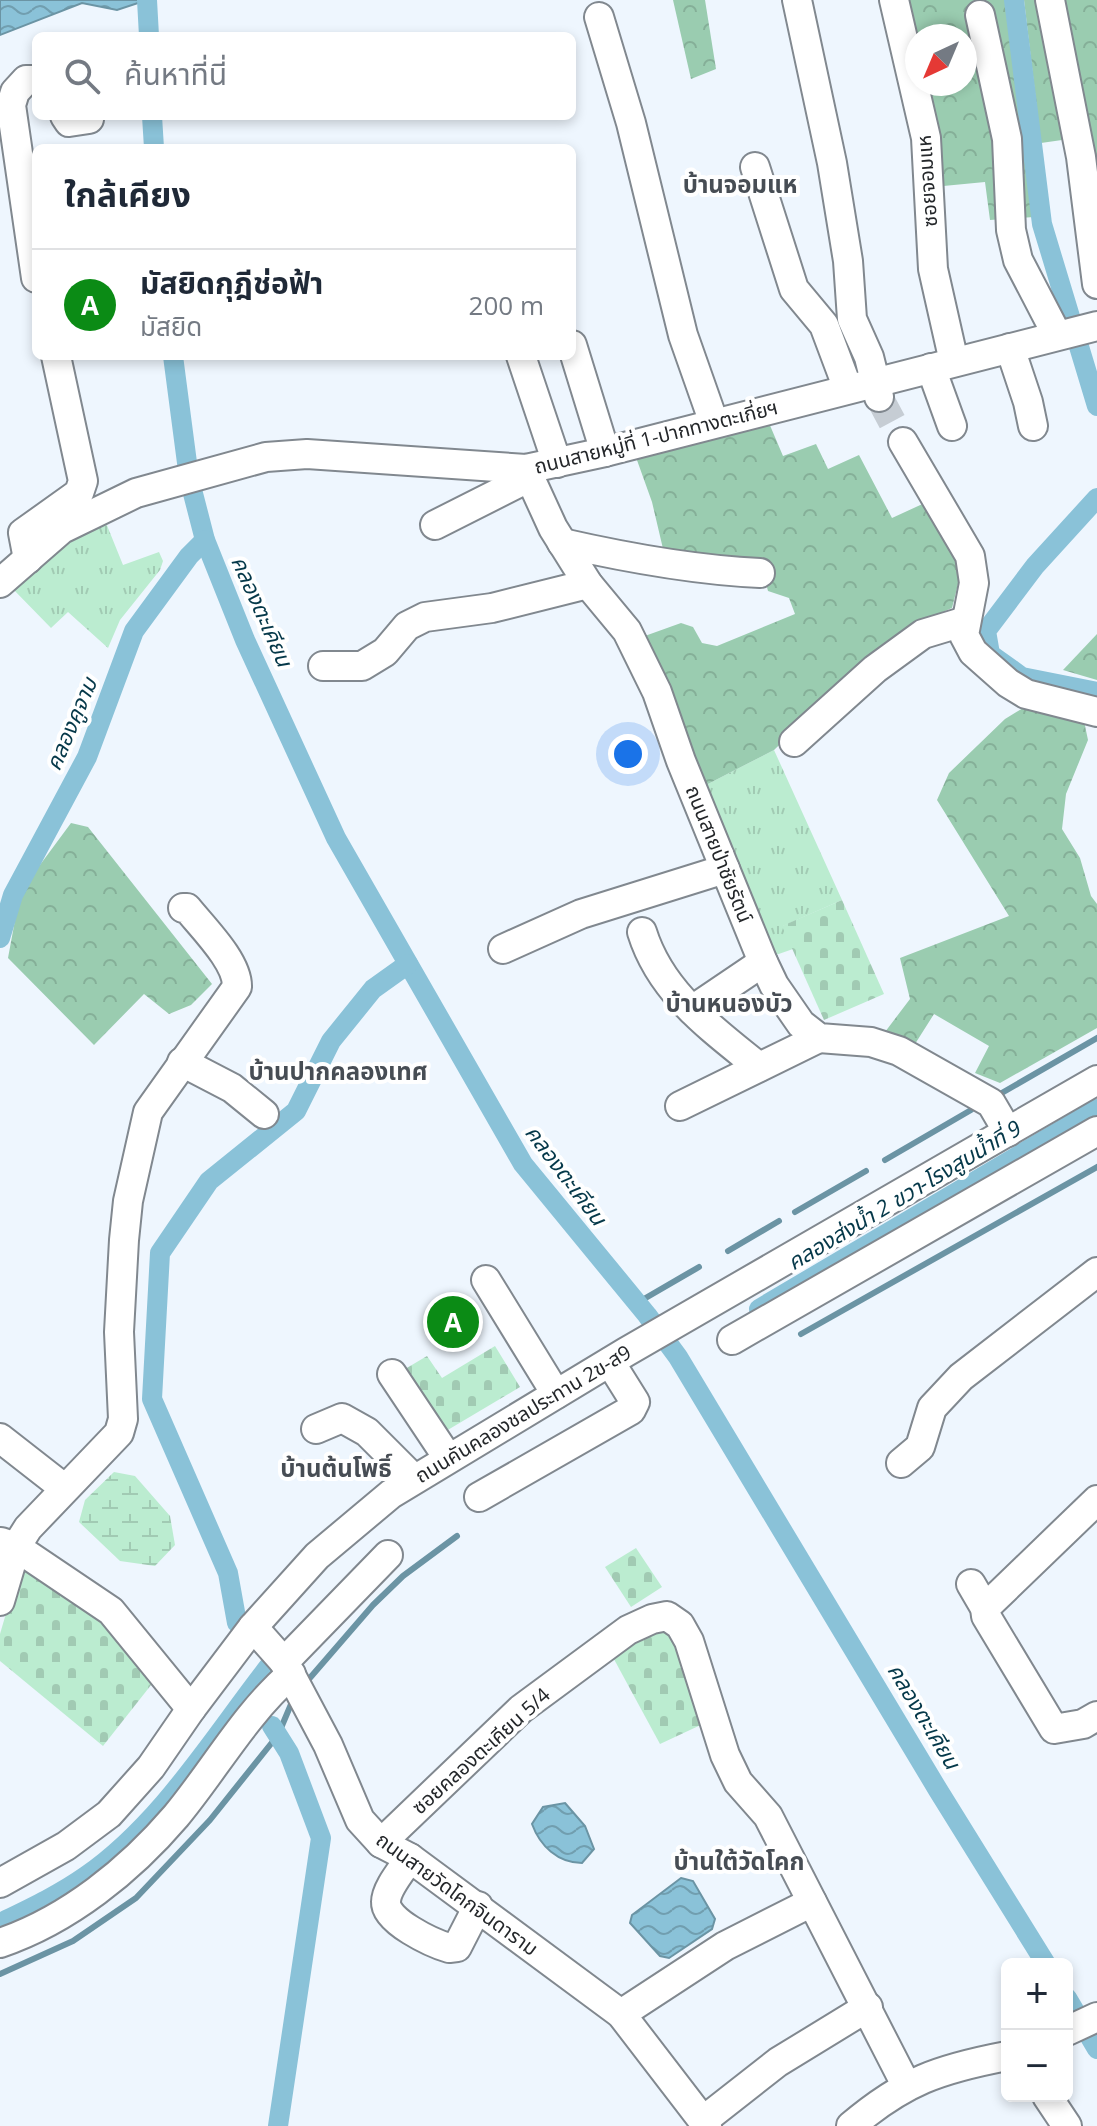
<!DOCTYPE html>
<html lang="th">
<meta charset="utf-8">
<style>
:root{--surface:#fff;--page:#f2f2f3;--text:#1f2937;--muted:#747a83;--line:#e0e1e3;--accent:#0b8b15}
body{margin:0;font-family:"Open Sans","Noto Sans Thai",sans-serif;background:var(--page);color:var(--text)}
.controls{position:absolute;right:24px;bottom:24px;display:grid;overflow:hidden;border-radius:12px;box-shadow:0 4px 12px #0003}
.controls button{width:72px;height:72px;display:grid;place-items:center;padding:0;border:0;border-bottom:2px solid var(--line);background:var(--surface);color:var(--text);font:40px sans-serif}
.compass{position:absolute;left:905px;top:24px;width:72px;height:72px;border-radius:50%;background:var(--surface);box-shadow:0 4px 12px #0003;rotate:224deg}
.you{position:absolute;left:628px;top:754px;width:28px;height:28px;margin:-20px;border:6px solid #fff;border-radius:50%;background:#1a73e8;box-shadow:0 0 0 12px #1a73e833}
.badge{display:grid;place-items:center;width:52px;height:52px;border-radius:50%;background:var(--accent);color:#fff;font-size:26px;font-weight:700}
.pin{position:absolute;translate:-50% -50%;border:4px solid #fff;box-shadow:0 2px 8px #0006}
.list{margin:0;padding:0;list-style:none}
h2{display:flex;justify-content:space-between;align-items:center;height:104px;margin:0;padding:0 32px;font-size:34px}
h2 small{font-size:26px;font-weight:400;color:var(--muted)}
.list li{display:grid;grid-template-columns:52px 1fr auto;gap:24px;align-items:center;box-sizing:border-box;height:112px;padding:0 32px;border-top:2px solid var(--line)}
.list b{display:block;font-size:30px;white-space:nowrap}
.list p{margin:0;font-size:26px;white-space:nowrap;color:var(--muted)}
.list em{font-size:26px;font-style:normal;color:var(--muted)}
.icon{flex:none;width:44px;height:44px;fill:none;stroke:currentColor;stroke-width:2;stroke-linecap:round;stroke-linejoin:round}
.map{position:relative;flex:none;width:1097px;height:2126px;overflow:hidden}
.search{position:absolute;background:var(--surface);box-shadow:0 4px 12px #0003;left:32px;top:32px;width:544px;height:88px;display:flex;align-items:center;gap:20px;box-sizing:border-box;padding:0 28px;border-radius:12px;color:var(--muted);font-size:30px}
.panel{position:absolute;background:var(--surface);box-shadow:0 4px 12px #0003;left:32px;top:144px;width:544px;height:216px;border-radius:12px}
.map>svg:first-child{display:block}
.grass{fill:url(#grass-tufts)}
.forest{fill:url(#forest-crowns)}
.wetland{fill:url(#wetland-marsh)}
.cemetery{fill:url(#cemetery-stones)}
.water{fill:url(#water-waves);stroke:#6b94a4;stroke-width:2}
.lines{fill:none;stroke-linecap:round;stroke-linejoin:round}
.stream{stroke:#6b94a4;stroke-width:6}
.canal{stroke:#8ac2d8;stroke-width:20}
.minor-tunnel{stroke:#c6cdd4;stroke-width:28;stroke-dasharray:28 14;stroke-linecap:butt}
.minor-casing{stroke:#81888f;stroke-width:32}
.minor{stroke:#fff;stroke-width:28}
.labels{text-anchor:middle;stroke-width:8;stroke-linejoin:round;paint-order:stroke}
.street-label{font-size:20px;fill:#24272a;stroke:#fff}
.water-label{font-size:22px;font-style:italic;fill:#053849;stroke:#fff}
.quarter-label{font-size:24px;font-weight:bold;fill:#474d54;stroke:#fff}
</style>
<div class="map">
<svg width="1097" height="2126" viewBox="0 0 1097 2126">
<defs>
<pattern id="grass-tufts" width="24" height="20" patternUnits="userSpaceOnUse" patternTransform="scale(2)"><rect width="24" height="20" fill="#bbecd0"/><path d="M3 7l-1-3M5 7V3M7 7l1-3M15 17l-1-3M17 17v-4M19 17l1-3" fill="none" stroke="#a1cab3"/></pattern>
<pattern id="forest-crowns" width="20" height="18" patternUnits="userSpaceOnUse" patternTransform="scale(2)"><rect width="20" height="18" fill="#9accb0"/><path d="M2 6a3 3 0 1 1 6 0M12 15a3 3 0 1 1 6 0" fill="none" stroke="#85af98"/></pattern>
<pattern id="wetland-marsh" width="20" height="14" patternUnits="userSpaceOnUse" patternTransform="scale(2)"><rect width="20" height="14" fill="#bbecd0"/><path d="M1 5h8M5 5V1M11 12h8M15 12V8" fill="none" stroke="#a1cab3"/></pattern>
<pattern id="cemetery-stones" width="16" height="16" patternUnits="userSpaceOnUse" patternTransform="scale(2)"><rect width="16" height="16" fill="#bbecd0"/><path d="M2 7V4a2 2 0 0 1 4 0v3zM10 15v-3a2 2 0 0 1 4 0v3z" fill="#a1cab3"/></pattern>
<pattern id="water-waves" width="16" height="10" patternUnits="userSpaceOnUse" patternTransform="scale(2)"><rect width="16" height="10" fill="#8ac2d8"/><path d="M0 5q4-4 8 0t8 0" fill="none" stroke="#719eaf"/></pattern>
</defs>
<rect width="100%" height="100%" fill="#eef6fe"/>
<g class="grass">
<polygon points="104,518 123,565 159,552 163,561 160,570 120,620 108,648 68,612 51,628 11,587 36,562"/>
<polygon points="774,750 842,900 783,926 793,949 773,956 704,786"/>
</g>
<g class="forest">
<polygon points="673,0 705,0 716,69 691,79"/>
<polygon points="898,0 1006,0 1034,217 990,220 985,182 933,187 919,84 965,84 965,36 917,36 917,76"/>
<polygon points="1024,0 1097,0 1097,216 1083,137 1041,143"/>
<polygon points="766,416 783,456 816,444 828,469 859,455 892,518 929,501 962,568 952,608 909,626 856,671 774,750 704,786 642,637 681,623 693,627 702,643 717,646 795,614 789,598 768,591 761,565 664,553 652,502 633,449"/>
<polygon points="1097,634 1097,680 1063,670"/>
<polygon points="1028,705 1084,721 1088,740 1066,794 1062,829 1080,858 1091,896 1097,904 1097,1028 1000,1083 975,1073 989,1046 934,1014 915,1044 885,1032 910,999 900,958 1009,916 937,800 949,773 1005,719"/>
<polygon points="71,823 88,827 212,984 191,1005 169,1014 144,994 94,1045 8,958 18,904 34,873"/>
</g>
<polygon class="wetland" points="114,1472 135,1476 170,1516 175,1545 155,1566 120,1561 79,1522 85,1500"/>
<g class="cemetery">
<polygon points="842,900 884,994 824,1020 782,926"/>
<polygon points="495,1346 520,1387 441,1434 400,1372 427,1356 442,1378"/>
<polygon points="636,1548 662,1587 631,1607 605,1567"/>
<polygon points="21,1562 99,1615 155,1680 103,1746 0,1661 0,1634"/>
<polygon points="661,1627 674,1633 705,1723 660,1744 609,1650"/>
</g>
<g class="water">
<polygon points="0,0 147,0 117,10 82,3 0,35"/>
<path d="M565 1803 585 1826 594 1849 582 1863C558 1863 540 1846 532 1824L543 1807Z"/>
<polygon points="681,1878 693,1881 715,1919 712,1929 669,1958 660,1956 630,1923 632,1915"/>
</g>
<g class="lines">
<g class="stream">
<polyline points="1000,1094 1097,1038"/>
<polyline points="885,1160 971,1110"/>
<polyline points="795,1212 866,1171"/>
<polyline points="728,1251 779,1221"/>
<polyline points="637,1303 699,1267"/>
<polyline points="801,1334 1097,1167"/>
<polyline points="309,1679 373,1605 403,1576 457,1536"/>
<polyline points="0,1974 73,1941 136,1898 210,1820 278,1735 292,1702"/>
</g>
<g class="canal">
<polyline points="147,0 149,36"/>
<polyline points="1014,0 1042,224 1097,406"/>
<polyline points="152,116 154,148"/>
<polyline points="173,356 189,478 205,540 245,640 336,838 523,1164 647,1315 678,1357 938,1790 1046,1964"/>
<polyline points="1097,498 1035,566 986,631 990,654 1022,677 1097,692"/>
<polyline points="0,938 13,895 87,757 134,631 189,556 205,540"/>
<polyline points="759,1309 1097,1109"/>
<polyline points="237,1623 228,1573 152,1399 160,1253 209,1181 296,1111 331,1041 373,989 408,964"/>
<polyline points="272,1726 289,1753 321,1838 278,2126"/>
<path d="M0 1923C29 1909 59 1895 86 1876 162 1823 213 1738 270 1665"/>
<polyline points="1067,1998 1097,2049"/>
</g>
<polyline class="minor-tunnel" points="879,397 903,442"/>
<defs>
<g id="minor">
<polyline points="797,0 832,163 848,261 852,319 869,357 879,397"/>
<polyline points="894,0 926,138 933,269 954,362"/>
<polyline points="1050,0 1081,157 1097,284"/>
<polyline points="980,15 1007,139 1011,230 1018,260 1057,335"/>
<polyline points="599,17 631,123 683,335 714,423"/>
<polyline points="36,80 26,80 15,92 11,105 36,278"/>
<polyline points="65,116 69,122 89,119"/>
<polyline points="755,167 794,289 824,325 848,389"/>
<polyline points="572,345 605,452"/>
<polyline points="1010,348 1028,402 1033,426"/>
<polyline points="521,356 557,463"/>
<polyline points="931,368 952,426"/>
<polyline points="903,442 970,556 974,583 964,635 973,652 1008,683 1026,694 1097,712"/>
<polyline points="526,469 553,528 588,584 627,631 657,692 681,761 763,962 774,985 801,1024 819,1038 871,1042 899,1051 991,1103 1008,1132"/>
<polyline points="435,525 530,477"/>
<path d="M562 543C628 558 693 570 760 573"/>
<polyline points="28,559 23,533 79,493 83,481 56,356"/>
<polyline points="0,583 62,529 136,493 266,457 307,454 526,469 605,452 1097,326"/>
<polyline points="323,666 362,666 385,652 407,626 425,617 492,608 588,584"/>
<polyline points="794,742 875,669 923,634 966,621"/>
<path d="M642 932C661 993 711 1028 759 1067"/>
<polyline points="503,949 581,914 725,869"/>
<polyline points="692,1010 763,962"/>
<polyline points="182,1062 232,1088 264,1114"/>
<polyline points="680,1106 819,1038"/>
<polyline points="486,1280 556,1394"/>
<polyline points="732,1340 1097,1131"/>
<polyline points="392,1374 448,1458"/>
<polyline points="316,1429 342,1418 367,1432 413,1478"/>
<polyline points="0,1438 64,1488"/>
<polyline points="901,1463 920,1447 932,1408 961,1377 1097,1272"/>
<polyline points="479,1497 631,1410 635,1402 610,1362"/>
<polyline points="1,1542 16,1547 111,1611 191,1709"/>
<polyline points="971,1584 985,1608 986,1616 1054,1729 1083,1724 1097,1716"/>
<path d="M0 1601 16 1547 28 1528 119 1433 123 1419 119 1332 124 1240 128 1201 148 1112 237 987C238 962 203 928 187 908H183"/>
<polyline points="985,1608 1097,1500"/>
<polyline points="253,1627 284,1662 328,1745 360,1820 381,1843 410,1858 621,2014 707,2126"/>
<polyline points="284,1662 388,1555"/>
<polyline points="381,1843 521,1709 628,1630 652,1619 667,1616 680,1625 689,1641 725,1755 738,1782 768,1816 906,2085"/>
<path d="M410 1858C403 1869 386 1888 386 1902 385 1921 432 1943 449 1948L457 1947 478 1906"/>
<polyline points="0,1883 66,1846 109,1814 151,1767 191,1709 253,1627 317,1556 391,1494 626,1352 1097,1080"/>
<path d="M0 1943C68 1920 130 1870 176 1816 215 1769 245 1714 291 1674"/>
<polyline points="621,2014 725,1946 812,1902"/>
<polyline points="1067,2031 1097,2017"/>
<polyline points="1047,2096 1067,2126"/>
<polyline points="704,2120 778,2062 868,2007"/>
<path d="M851 2126C904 2081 939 2069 1007 2056"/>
</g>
</defs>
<use href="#minor" class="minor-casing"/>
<use href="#minor" class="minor"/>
</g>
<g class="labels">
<g class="street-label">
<text transform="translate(927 181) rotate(-94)" y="7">ซอยจอมแห</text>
<text transform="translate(656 437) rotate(-14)" y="7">ถนนสายหมู่ที่ 1-ปากทางตะเกี่ยฯ</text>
<text transform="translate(719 854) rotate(68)" y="7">ถนนสายป่าชัยรัตน์</text>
<text transform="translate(523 1414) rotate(-31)" y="7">ถนนคันคลองชลประทาน 2ข-ส9</text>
<text transform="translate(481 1751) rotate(-42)" y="7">ซอยคลองตะเคียน 5/4</text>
<text transform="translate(457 1894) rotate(36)" y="7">ถนนสายวัดโคกจินดาราม</text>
</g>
<g class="water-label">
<text transform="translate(262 611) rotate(66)" y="8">คลองตะเคียน</text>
<text transform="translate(71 724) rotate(-67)" y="8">คลองคูจาม</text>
<text transform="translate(566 1175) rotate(53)" y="8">คลองตะเคียน</text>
<text transform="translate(904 1195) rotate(-31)" y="8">คลองส่งน้ำ 2 ขวา-โรงสูบน้ำที่ 9</text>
<text transform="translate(924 1716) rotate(59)" y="8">คลองตะเคียน</text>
</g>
<g class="quarter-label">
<text x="740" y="193">บ้านจอมแห</text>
<text x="729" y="1012">บ้านหนองบัว</text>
<text x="338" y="1080">บ้านปากคลองเทศ</text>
<text x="336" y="1477">บ้านต้นโพธิ์</text>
<text x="739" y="1870">บ้านใต้วัดโคก</text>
</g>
</g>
</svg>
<div class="controls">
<button>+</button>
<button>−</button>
</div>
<svg class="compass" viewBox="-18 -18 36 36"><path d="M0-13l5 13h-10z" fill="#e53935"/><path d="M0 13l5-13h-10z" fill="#747a83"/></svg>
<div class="you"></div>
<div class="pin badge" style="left:453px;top:1322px">A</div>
<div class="search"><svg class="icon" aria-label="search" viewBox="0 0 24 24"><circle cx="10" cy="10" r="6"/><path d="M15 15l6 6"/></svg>ค้นหาที่นี่</div>
<section class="panel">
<h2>ใกล้เคียง<small></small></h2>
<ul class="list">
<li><span class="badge">A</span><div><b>มัสยิดกุฎีช่อฟ้า</b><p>มัสยิด</p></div><em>200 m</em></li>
</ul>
</section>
</div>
